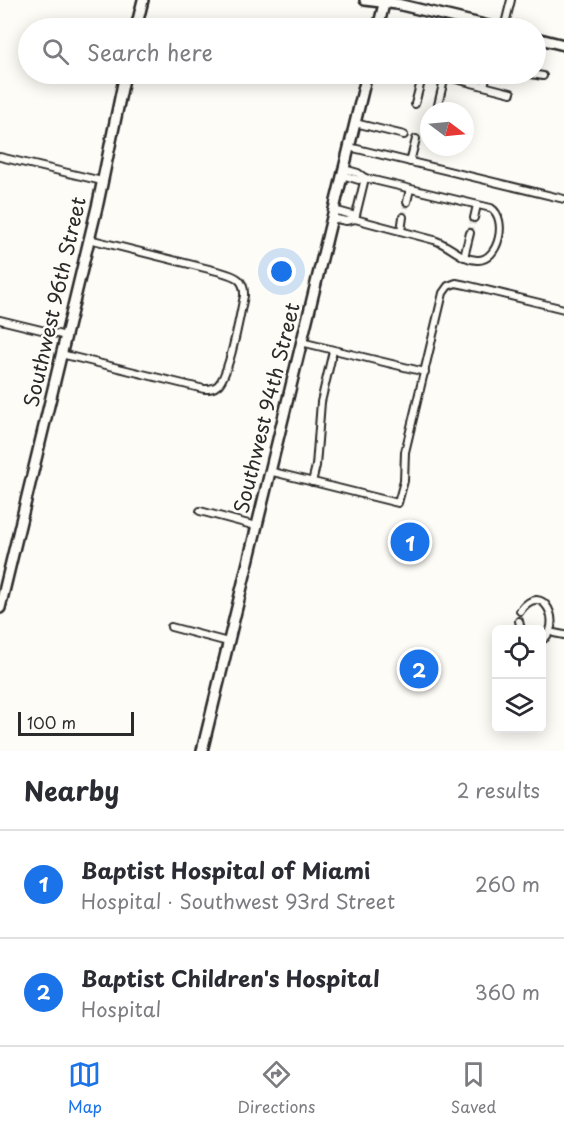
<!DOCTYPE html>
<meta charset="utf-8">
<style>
:root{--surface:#fff;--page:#f2f2f3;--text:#2b2b33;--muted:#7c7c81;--line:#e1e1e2;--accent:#1a73e8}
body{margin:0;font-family:"Playpen Sans",sans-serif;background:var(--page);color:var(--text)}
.controls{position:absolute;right:18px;bottom:18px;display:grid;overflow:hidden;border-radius:9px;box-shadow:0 3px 15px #0003}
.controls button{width:54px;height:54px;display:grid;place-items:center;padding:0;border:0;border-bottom:2px solid var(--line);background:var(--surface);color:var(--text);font:30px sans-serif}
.compass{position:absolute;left:420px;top:102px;width:54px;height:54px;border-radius:50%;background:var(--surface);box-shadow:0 3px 15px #0003;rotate:106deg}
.scale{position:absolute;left:18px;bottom:15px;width:116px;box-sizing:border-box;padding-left:6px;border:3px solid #2b2b2b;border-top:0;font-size:16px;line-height:21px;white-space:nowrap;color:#2b2b2b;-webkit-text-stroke:4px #fdfcf7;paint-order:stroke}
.you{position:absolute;left:282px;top:272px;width:21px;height:21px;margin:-15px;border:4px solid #fff;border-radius:50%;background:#1a73e8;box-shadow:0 0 0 9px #1a73e833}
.badge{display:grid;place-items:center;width:39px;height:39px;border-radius:50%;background:var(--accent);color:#fff;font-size:20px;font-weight:700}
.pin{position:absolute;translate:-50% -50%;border:3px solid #fff;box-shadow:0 2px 6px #0006}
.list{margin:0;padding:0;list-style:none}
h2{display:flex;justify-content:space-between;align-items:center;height:78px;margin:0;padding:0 24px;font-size:26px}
h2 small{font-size:20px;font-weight:400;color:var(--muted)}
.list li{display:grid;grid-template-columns:39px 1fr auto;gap:18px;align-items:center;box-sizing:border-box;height:108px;padding:0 24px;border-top:2px solid var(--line)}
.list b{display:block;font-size:22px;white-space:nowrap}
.list p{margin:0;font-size:20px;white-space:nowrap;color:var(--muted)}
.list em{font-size:20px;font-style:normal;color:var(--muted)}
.icon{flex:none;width:33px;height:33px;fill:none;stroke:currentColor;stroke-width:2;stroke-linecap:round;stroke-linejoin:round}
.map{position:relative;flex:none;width:564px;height:751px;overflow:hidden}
.search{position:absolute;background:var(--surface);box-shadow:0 3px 15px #0003;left:18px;right:18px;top:18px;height:66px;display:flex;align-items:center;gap:15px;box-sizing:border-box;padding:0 21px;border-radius:33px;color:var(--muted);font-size:22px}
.sheet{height:294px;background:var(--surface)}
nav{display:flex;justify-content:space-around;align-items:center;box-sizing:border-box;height:84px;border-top:2px solid var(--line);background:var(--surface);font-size:16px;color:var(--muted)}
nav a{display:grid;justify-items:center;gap:3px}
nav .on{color:var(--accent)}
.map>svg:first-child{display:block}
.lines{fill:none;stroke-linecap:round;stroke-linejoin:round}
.street-tunnel{stroke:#d3d2ce;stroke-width:6;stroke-dasharray:6 3;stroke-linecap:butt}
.street-casing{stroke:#2b2b2b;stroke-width:10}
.secondary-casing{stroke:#2b2b2b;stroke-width:14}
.street{stroke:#fdfcf7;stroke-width:6}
.secondary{stroke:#fdfcf7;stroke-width:9}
.labels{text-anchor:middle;stroke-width:5;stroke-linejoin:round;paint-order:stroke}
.street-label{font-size:20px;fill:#2b2b2b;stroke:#fdfcf7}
</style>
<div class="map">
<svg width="564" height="751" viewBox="0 0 564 751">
<rect width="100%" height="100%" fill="#fdfcf7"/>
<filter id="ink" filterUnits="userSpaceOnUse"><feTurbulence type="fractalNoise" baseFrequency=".0167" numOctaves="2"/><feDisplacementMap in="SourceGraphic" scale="12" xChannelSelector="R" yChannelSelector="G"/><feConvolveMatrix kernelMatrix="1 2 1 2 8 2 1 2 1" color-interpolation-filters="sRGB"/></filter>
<g filter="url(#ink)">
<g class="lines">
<g class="street-tunnel">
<polyline points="403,217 407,202"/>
<polyline points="470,233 474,218"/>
</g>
<defs>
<g id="street">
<polyline points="504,28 511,0"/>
<polyline points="436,74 511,93"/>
<polyline points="531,74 543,76"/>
<polyline points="484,86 487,74"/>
<polyline points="415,104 423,74"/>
<polyline points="438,105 445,76"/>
<polyline points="355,123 404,135"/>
<polyline points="349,147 564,199"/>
<polyline points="0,157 102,181"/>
<polyline points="410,162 416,139"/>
<polyline points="342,175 359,180 365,178"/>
<polyline points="407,202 410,189"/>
<polyline points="334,210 352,215 355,219"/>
<path d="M332 218 346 221 355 219 434 240C450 245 460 259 477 260 499 261 508 219 491 208L365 178 358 173 344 169"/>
<polyline points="474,218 477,205"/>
<polyline points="355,219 365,178"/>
<polyline points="401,231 403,217"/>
<polyline points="464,257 470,233"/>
<polyline points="0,320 66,336"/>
<polyline points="301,342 425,372"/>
<path d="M61 354 204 389C209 389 214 389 218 385 230 374 240 314 244 296 245 279 235 276 221 272L89 239"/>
<polyline points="269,471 398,503 404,481 405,452 443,293 448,286 456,283 466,285 564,309"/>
<polyline points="312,482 316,466 321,402 333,351"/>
<polyline points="200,511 256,526"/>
<path d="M520 611C544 578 564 628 542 640"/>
<polyline points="519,621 521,630"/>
<polyline points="171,627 228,642"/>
<polyline points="554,633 564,635"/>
</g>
<g id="secondary">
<polyline points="365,0 397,4 497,28"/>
<polyline points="136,28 143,0"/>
<polyline points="378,28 385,0"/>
<polyline points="536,38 564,45"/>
<polyline points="0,608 98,203 125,74"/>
<polyline points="202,751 367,74"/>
</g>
</defs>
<use href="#street" class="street-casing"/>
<use href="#secondary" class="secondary-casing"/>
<use href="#street" class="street"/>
<use href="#secondary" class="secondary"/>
</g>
</g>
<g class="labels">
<g class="street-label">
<text transform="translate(55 302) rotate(-77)" y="7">Southwest 96th Street</text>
<text transform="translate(267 408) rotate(-76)" y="7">Southwest 94th Street</text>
</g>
</g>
</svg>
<div class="controls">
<button><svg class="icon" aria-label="locate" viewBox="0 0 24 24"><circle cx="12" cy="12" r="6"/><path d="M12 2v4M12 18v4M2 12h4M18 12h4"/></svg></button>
<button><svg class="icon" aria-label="layers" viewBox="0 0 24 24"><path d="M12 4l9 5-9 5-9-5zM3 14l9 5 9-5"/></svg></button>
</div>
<svg class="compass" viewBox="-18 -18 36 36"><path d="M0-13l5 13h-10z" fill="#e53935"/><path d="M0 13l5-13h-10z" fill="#7c7c81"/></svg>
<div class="scale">100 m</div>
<div class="you"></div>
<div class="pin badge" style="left:410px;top:542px">1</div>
<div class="pin badge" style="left:419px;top:669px">2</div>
<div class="search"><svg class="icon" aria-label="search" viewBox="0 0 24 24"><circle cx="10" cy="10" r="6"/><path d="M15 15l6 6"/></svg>Search here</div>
</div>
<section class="sheet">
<h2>Nearby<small>2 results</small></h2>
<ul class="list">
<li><span class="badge">1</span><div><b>Baptist Hospital of Miami</b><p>Hospital · Southwest 93rd Street</p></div><em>260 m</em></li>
<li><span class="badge">2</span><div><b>Baptist Children's Hospital</b><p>Hospital</p></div><em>360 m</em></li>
</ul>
</section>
<nav>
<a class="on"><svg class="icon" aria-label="map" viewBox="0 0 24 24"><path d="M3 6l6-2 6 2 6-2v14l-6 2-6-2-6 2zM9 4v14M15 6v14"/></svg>Map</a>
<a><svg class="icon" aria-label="directions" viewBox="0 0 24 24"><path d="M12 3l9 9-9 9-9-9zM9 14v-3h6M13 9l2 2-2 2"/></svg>Directions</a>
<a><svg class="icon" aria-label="saved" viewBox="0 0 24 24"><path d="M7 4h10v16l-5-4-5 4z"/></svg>Saved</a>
</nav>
